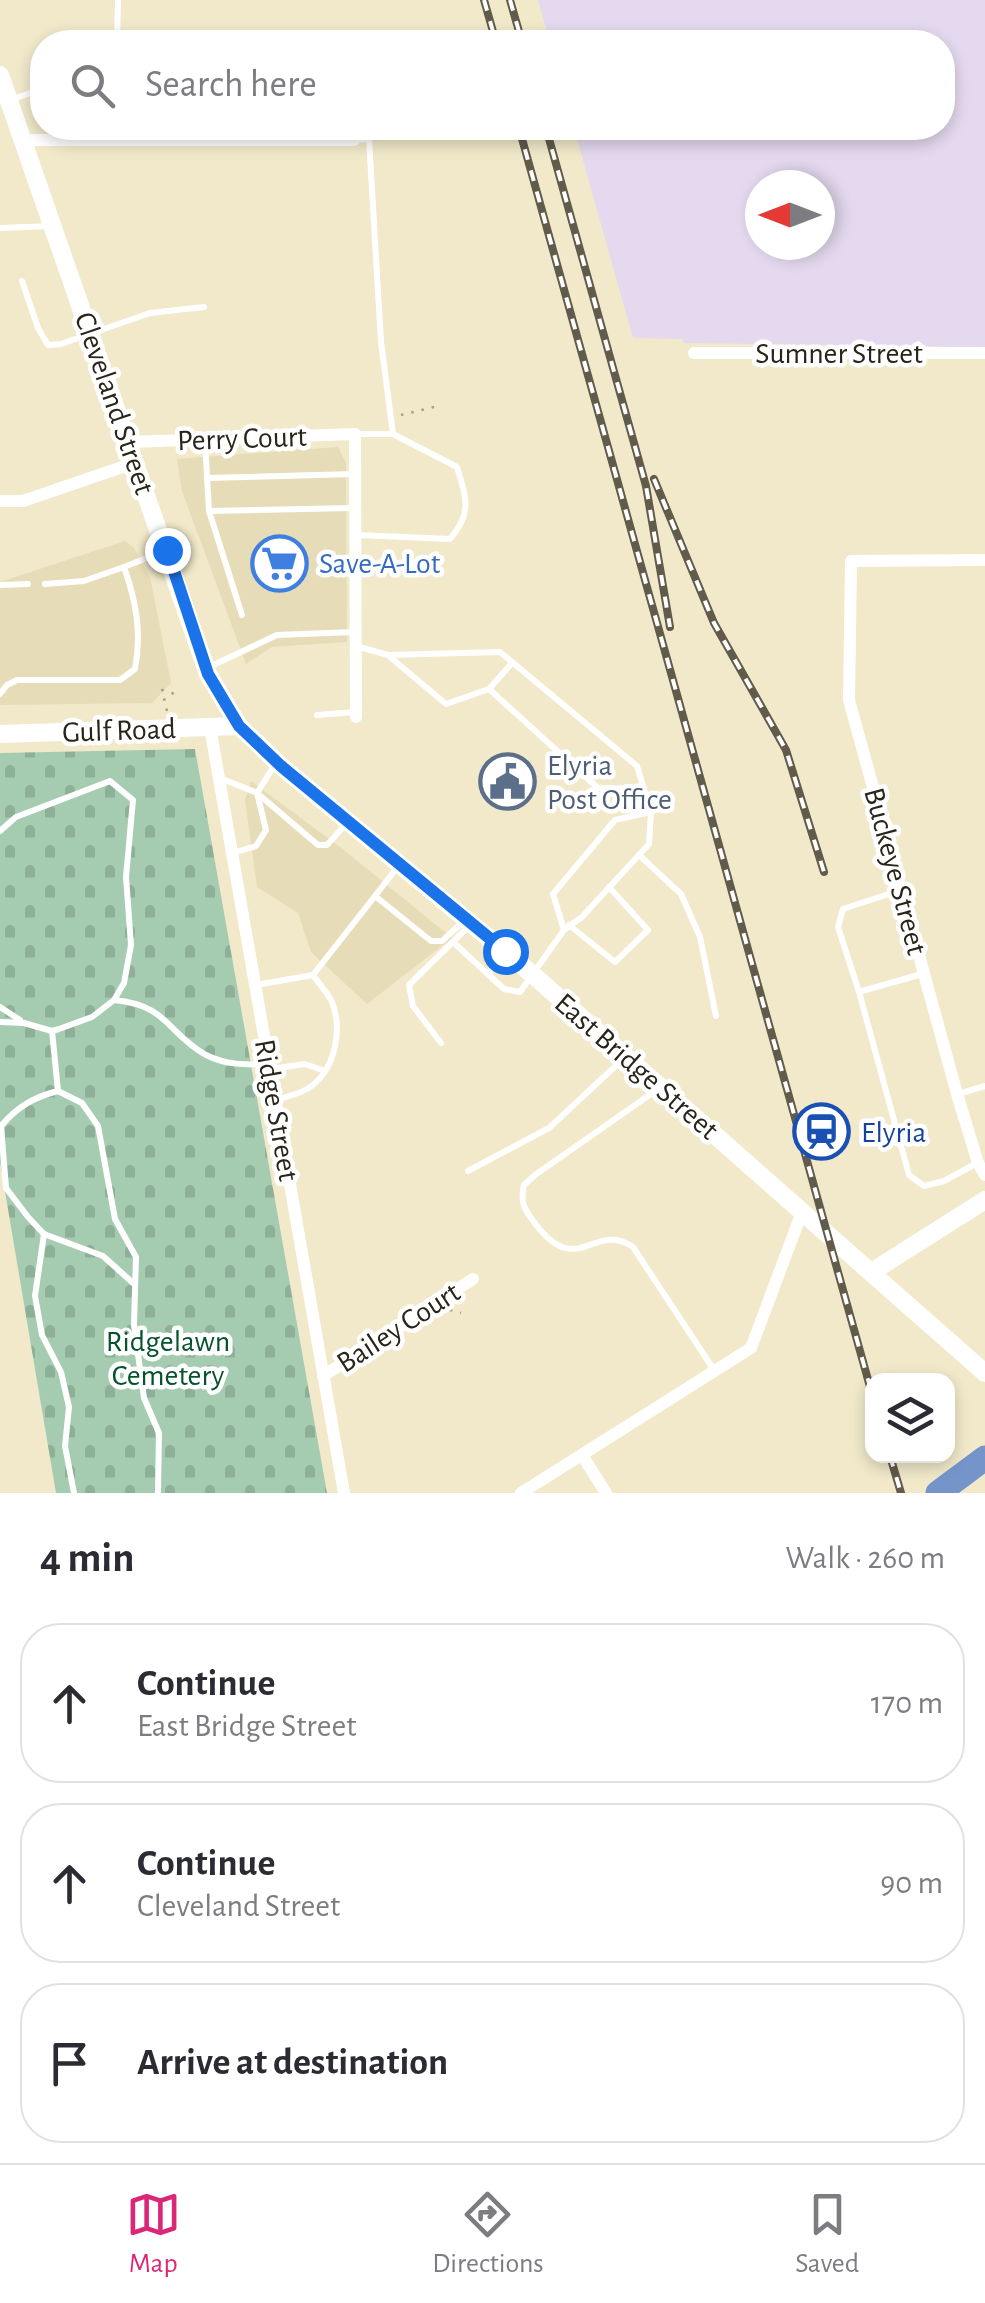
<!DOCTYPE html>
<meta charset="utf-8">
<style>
:root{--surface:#fff;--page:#f2f2f3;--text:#2b2b33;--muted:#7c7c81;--line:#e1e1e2;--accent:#db2777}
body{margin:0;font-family:"Alegreya Sans",sans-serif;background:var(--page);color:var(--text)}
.controls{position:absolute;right:30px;bottom:30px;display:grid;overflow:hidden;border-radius:20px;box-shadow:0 5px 15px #0003}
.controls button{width:90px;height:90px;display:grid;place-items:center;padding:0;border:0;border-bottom:2px solid var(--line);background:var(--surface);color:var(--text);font:50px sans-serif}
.compass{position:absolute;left:745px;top:170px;width:90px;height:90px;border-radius:50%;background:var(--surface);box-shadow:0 5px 15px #0003;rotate:270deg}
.stop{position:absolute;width:30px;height:30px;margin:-22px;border:8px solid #1a73e8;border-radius:50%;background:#fff}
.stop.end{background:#1a73e8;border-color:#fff;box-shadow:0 2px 10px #0008}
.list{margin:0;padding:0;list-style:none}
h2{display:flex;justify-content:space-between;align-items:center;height:130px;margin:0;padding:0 40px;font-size:42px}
h2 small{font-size:32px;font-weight:400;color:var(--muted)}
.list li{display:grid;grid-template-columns:65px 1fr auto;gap:30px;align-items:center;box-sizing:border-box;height:160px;margin:0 20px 20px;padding:0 20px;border:2px solid var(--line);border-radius:40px}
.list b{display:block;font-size:38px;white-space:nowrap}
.list p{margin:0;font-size:32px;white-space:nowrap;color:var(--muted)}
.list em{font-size:32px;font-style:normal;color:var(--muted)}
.icon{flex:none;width:55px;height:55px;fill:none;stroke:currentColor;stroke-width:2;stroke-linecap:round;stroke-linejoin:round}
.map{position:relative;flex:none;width:985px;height:1493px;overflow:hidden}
.search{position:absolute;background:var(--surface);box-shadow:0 5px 15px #0003;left:30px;right:30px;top:30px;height:110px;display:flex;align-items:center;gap:25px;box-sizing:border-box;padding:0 35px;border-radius:40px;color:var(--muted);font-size:38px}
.sheet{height:670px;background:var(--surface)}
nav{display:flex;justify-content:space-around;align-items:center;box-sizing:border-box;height:140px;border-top:2px solid var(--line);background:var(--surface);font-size:28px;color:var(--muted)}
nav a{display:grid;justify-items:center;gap:5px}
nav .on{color:var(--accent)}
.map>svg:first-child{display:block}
.built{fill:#e6dcb7}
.industrial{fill:#e4d9ee;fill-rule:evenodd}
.cemetery{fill:url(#cemetery-stones)}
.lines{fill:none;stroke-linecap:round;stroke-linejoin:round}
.river{stroke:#7595ca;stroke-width:25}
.path{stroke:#a6a088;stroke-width:2.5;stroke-dasharray:2.5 8;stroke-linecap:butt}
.lane{stroke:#fff;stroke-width:6}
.street{stroke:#fff;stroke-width:12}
.secondary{stroke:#fff;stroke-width:18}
.rail-casing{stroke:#605b4b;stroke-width:8}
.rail{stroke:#fff;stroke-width:4;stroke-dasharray:11;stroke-linecap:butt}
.route{stroke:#1a73e8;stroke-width:12}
.labels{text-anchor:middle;stroke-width:9;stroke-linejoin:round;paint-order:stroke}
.street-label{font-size:30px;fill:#28251a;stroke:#fff}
.shop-label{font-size:30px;fill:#366cbe;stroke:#fff;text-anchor:start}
.service-label{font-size:30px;fill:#4e5e75;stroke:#fff;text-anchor:start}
.transit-label{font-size:30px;fill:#164399;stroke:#fff;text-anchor:start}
.park-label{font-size:30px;fill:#05522c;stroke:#fff}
</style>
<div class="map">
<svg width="985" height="1493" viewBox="0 0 985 1493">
<defs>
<pattern id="cemetery-stones" width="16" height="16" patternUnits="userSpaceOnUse" patternTransform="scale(2.5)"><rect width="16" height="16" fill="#a5ccb1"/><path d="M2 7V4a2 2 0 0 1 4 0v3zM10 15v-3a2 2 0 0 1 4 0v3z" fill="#8eaf98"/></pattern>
</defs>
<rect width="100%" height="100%" fill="#f1e9ca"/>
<g class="built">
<polygon points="338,447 346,463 347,642 272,647 246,664 182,491 177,459"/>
<polygon points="125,541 134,548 150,577 171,683 152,703 0,705 0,582"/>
<polygon points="251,781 344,850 452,938 367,1004 311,952 298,913 257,887 245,800"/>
</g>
<path class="industrial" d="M538 0H985V347L683 343V339L633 338 574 128H942V42H550ZM760 185H820V245H760Z"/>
<polygon class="cemetery" points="195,749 327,1493 56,1493 0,1162 0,753"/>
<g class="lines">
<polyline class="river" points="938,1493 985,1458"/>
<g class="path">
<polyline points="401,415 438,406"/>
<polyline points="167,711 162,690 181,696"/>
<polyline points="450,1310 461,1313"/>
</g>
<g class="lane">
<polyline points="117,42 118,0"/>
<polyline points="10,100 42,89"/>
<polyline points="355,140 369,139 381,342 393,434 356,434"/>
<polyline points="0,228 52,226"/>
<polyline points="22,281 38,328 48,345 61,344 150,313 204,307"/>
<polyline points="205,441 209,511 242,615"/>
<polyline points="207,478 354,474"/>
<polyline points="209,511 353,508"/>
<path d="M357 535 450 539C473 512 466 498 457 467L393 434"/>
<polyline points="45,584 84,581 124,567"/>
<polyline points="0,585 28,584"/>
<polyline points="356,646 388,655 500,652 637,766 651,812 649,844 582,917 564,930 520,992 504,989 453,942"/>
<polyline points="390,657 446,704 489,689"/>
<polyline points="512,663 489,689 598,788 644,789"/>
<polyline points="207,668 277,635 354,632"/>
<path d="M0 694 7 685 17 680H120L135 669C142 633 136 601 124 567L162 552"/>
<polyline points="317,715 356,712"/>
<polyline points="220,778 257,793 318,845 327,845 346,824"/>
<polyline points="0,831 16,817 110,781 133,800 126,877 131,945 124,983 114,1000 92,1017 59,1029 52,1031 24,1023 0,1022"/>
<polyline points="233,853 256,846 266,830 257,793 274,766"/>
<polyline points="639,855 681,894 700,937 716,1016"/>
<polyline points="399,865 375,896 431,941 442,941 465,920"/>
<polyline points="569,925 615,962 648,930 609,887"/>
<polyline points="564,930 553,894 615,820 651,812"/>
<polyline points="488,974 502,955"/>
<polyline points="922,974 859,992 909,1175 924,1186 944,1181 977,1163"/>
<polyline points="256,985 313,975 375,896"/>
<polyline points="859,992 838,927 843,909 901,890"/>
<path d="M114 1000C168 1005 167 1033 206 1055 226 1065 246 1065 268 1064"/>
<polyline points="0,1007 20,1020"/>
<polyline points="52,1031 58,1091"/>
<polyline points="441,1043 413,1006 409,985 471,924"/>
<polyline points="271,1069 305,1064 325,1071"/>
<path d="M658 1089 535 1175 524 1185C520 1202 524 1209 534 1222 577 1281 594 1220 633 1247L714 1370"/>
<polyline points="958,1094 985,1086"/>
<path d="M276 1100C286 1097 298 1094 307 1089 335 1072 343 1031 332 1002 328 993 319 984 313 975"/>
<polyline points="468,1171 549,1128 622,1060"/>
<polyline points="44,1234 35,1296 42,1335 61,1372 69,1407 65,1446 74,1493"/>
<path d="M133 1283 103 1256 44 1234 28 1217 6 1188 1 1126C17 1107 34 1097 58 1091L82 1103 98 1126 115 1219 136 1257 134 1325 144 1398 159 1433 158 1493"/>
</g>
<g class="street">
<polyline points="22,140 354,140"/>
<polyline points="694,353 985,353"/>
<polyline points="130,442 355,434 356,717"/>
<polyline points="0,501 23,501 137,462"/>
<polyline points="985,560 851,561 849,700 957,1094 978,1163 985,1175"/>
<polyline points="210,727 344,1493"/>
<polyline points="323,1376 473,1279"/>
<polyline points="582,1455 606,1493"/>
<polyline points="521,1493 751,1348 802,1212"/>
</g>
<g class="secondary">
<polyline points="0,75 208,674 239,726 281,766 532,974 985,1373"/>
<polyline points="0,734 239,726"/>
<polyline points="873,1271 985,1200"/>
</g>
<defs>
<g id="rail">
<polyline points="484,0 496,42"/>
<polyline points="510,0 522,42"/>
<polyline points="519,128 872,1394"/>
<polyline points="546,128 646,486 670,627"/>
<polyline points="654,479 714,623 786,750 824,872"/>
<polyline points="890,1456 901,1493"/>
</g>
</defs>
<use href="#rail" class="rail-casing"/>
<use href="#rail" class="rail"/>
</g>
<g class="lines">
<polyline class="route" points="167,550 208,674 239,726 281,766 505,951"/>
</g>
<defs>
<symbol id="supermarket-ring" viewBox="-11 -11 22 22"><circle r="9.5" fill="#fff" stroke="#3f7fe0" stroke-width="1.5"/><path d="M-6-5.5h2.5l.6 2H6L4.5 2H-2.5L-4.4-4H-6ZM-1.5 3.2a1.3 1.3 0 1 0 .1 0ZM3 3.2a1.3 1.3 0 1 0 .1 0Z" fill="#3f7fe0"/></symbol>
<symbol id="civic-ring" viewBox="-11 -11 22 22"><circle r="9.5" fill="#fff" stroke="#5c6f8a" stroke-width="1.5"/><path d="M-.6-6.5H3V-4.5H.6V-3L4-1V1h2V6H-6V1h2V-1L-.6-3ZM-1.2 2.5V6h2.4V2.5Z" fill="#5c6f8a"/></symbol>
<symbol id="station-ring" viewBox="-11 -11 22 22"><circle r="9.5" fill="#fff" stroke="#1a4fb4" stroke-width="1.5"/><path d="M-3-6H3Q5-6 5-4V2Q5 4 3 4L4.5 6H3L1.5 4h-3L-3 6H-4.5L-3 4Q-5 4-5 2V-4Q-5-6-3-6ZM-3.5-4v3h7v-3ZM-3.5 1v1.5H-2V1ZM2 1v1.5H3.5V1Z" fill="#1a4fb4"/></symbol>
</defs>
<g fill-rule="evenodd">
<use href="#supermarket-ring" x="248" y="532" width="63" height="63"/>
<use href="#civic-ring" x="476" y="750" width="63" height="63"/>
<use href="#station-ring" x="790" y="1100" width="63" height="63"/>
</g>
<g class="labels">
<g class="street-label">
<text x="839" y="363">Sumner Street</text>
<text transform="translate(115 403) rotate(71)" y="10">Cleveland Street</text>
<text transform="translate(242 438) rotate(-2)" y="10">Perry Court</text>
<text transform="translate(119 730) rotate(-2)" y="10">Gulf Road</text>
<text transform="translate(896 871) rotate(75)" y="10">Buckeye Street</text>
<text transform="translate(637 1066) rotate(41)" y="10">East Bridge Street</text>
<text transform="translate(277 1110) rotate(80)" y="10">Ridge Street</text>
<text transform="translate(398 1327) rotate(-33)" y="10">Bailey Court</text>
</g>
<g class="shop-label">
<text x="319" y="573">Save-A-Lot</text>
</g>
<g class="service-label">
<text x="547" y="775">Elyria<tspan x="547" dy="34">Post Office</tspan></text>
</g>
<g class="transit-label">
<text x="861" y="1142">Elyria</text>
</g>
<g class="park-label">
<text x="168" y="1351">Ridgelawn<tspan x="168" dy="34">Cemetery</tspan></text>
</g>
</g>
</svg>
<div class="controls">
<button><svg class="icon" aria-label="layers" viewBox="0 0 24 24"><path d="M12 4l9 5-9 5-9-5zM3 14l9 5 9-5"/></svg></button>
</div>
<svg class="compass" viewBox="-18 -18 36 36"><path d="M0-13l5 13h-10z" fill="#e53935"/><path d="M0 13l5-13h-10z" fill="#7c7c81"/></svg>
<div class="stop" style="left:505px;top:951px"></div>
<div class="stop end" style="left:167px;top:550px"></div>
<div class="search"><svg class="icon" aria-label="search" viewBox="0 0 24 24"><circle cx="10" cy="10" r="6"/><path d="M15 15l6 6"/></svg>Search here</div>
</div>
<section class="sheet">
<h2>4 min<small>Walk · 260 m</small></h2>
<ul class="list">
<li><svg class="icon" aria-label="ahead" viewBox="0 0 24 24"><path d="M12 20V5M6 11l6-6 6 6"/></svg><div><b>Continue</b><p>East Bridge Street</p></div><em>170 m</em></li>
<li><svg class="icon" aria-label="ahead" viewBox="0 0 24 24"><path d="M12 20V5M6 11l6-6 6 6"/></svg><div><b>Continue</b><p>Cleveland Street</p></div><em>90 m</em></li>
<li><svg class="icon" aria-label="arrive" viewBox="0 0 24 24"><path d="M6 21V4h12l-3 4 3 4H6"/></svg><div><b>Arrive at destination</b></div></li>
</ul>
</section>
<nav>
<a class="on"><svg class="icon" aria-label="map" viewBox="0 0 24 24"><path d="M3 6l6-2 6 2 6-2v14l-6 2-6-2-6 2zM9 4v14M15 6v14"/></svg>Map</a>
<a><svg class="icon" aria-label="directions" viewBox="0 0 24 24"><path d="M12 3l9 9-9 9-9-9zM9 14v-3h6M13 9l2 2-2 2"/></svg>Directions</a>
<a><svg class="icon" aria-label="saved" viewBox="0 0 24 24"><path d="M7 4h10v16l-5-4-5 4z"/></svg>Saved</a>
</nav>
